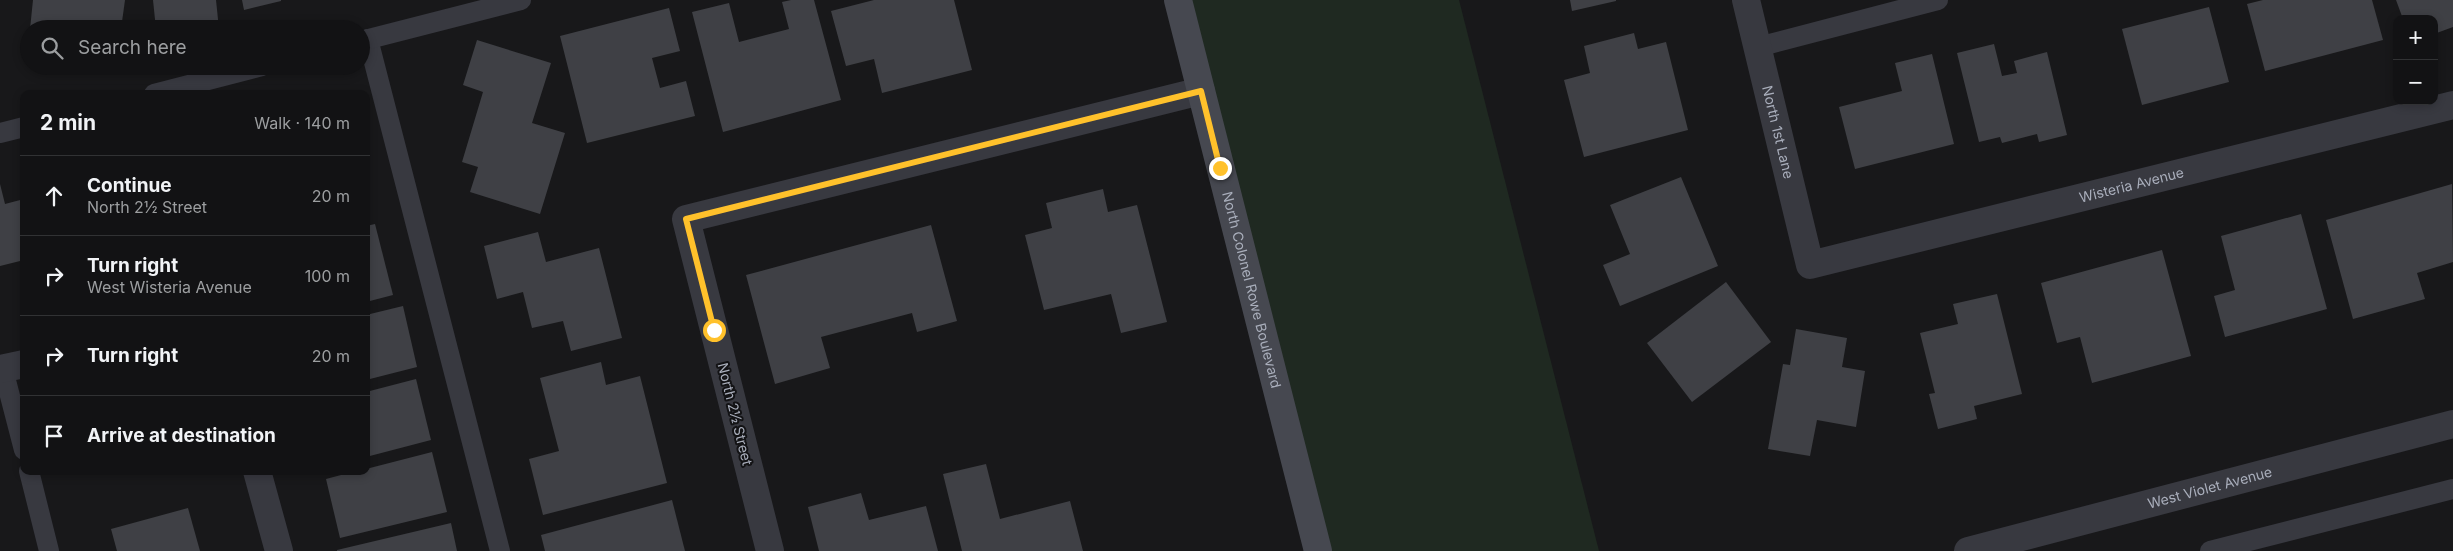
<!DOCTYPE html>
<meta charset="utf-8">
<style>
:root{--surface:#121214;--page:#1b1b1d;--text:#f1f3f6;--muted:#9c9ea0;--line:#313234}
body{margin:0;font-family:Inter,sans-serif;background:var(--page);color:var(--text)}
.controls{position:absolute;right:15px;top:15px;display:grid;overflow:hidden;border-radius:10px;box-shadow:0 2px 8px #0003}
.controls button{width:45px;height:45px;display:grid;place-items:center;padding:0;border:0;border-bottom:1px solid var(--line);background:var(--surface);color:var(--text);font:25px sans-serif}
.stop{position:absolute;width:15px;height:15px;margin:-11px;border:4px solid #ffc12b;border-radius:50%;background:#fff}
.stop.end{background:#ffc12b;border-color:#fff;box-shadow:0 1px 5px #0008}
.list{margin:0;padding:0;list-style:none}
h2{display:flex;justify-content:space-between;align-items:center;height:65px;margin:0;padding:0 20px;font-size:21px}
h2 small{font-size:16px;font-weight:400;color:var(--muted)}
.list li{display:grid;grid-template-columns:32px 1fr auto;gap:15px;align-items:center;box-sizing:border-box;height:80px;padding:0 20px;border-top:1px solid var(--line)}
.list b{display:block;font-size:19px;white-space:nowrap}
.list p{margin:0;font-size:16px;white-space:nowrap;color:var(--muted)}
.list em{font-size:16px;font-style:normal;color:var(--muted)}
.icon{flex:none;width:28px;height:28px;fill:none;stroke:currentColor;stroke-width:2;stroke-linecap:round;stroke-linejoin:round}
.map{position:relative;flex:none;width:2453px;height:551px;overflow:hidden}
.search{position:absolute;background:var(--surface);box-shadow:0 2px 8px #0003;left:20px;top:20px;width:350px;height:55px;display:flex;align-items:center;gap:12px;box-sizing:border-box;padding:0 18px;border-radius:28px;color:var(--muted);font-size:19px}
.panel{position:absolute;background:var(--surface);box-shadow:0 2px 8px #0003;left:20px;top:90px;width:350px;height:385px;border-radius:10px}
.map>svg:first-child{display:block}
.green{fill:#1f2921}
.building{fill:#3f4045}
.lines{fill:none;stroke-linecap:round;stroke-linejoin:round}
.service{stroke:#383940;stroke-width:20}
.minor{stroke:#383940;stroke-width:28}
.tertiary{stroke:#383940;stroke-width:28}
.secondary{stroke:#464850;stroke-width:28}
.route{stroke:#ffc12b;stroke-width:6}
.labels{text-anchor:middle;stroke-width:4;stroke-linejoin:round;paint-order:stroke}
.street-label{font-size:14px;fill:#a9aebb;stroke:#131315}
</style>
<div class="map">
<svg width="2453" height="551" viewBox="0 0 2453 551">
<rect width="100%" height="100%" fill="#18181a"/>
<polygon class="green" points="1188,0 1459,0 1599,551 1327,551"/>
<g class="building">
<polygon points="33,0 125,0 121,29 30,29"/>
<polygon points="153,0 216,0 219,29 156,29"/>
<polygon points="242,0 281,0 281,1 244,10"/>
<polygon points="791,0 814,0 841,100 723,132 692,12 729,3 739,42 789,29 782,2"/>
<polygon points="874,0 954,0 972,70 882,93 874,59 846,66 831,11"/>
<polygon points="1570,0 1616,0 1616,1 1572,11"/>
<polygon points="2263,0 2372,0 2383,40 2265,71 2247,4"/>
<polygon points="2396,0 2453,0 2453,27 2434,34 2434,19 2403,19"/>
<polygon points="2209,7 2229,82 2142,105 2122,29"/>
<polygon points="669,8 680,51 652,58 660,88 686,81 695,116 587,143 560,36"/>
<polygon points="1634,33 1638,49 1666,42 1688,130 1584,157 1564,80 1590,73 1584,46"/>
<polygon points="477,40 551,63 532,123 565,133 540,214 470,192 478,167 462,162 483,92 463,85"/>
<polygon points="1994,44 2002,76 2017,73 2014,61 2047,52 2067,135 2039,142 2037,134 2002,143 2000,137 1979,142 1957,53"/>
<polygon points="1932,54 1954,144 1855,169 1839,107 1902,91 1895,63"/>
<polygon points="1681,177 1718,266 1620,306 1603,265 1630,254 1610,205"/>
<polygon points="0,184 5,204 24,199 24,260 0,266"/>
<polygon points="2452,184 2453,262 2417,273 2425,299 2353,319 2326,220"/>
<polygon points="1103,189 1108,212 1137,205 1167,322 1121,333 1111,294 1044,310 1025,235 1052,228 1046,203"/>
<polygon points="2301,214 2327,309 2225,337 2214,296 2235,290 2221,236"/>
<polygon points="375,224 393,295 366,302 366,226"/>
<polygon points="931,225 957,321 917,332 912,313 821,337 830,368 775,384 746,275"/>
<polygon points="538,232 546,262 599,248 622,338 571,351 563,321 532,328 523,292 497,299 484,246"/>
<polygon points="2162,250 2191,356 2092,383 2080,337 2057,343 2041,283"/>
<polygon points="1726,282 1771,342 1692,402 1647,343"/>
<polygon points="1997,294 2022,394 1974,406 1977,419 1938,429 1929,394 1935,393 1920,333 1958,324 1953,304"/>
<polygon points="403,306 417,367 366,380 366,315"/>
<polygon points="1796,329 1847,338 1842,367 1865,371 1856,427 1817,420 1810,456 1768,449 1783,364 1790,365"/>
<polygon points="601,362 606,385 640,376 667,483 543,515 529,459 559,451 540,378"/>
<polygon points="416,379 431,440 366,457 366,392"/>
<polygon points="432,452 447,512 340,538 326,479 356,471 366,471 366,469"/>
<polygon points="986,464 1000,519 1070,501 1083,551 962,551 943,474"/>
<polygon points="861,493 869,520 926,506 938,551 819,551 808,507"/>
<polygon points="672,500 685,551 545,551 541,535"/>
<polygon points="188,508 200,551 117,551 111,529"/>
<polygon points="451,523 457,551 337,551 337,550"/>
</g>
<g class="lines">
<g class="service">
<polyline points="368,39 500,551"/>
<polyline points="361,41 521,0"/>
<polyline points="1758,47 1938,0"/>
<polyline points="154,94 262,66"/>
<polyline points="0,133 24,127"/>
<polyline points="3,369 24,450"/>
<polyline points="29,471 49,551"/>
<polyline points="2210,551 2453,489"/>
</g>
<g class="minor">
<path id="s1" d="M1746 0 1810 265 2453 105"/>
<polyline points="0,369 24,364"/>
<polyline points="257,471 279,551"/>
<polyline points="770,551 686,219 1201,91"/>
</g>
<path class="tertiary" id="s2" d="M1968 551 2453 424"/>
<path class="secondary" id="s3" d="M1178 0 1318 551"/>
</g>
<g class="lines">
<polyline class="route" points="714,330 686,219 1201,91 1220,168"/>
</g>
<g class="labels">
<g class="street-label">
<text dy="5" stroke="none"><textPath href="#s1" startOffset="136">North 1st Lane</textPath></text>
<text dy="5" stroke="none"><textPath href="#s1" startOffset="604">Wisteria Avenue</textPath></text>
<text dy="5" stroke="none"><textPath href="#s3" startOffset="299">North Colonel Rowe Boulevard</textPath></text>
<text transform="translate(735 414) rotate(76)" y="5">North 2½ Street</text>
<text dy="5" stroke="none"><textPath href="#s2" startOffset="250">West Violet Avenue</textPath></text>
</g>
</g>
</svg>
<div class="controls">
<button>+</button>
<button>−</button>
</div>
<div class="stop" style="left:714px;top:330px"></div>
<div class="stop end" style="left:1220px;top:168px"></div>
<div class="search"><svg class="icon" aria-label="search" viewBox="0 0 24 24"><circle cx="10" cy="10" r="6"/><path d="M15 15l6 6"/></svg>Search here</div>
<section class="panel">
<h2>2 min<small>Walk · 140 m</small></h2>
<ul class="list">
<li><svg class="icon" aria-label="ahead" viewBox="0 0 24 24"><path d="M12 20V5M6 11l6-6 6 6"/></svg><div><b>Continue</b><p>North 2½ Street</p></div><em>20 m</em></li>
<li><svg class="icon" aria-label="right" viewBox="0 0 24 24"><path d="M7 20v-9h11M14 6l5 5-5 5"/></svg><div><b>Turn right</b><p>West Wisteria Avenue</p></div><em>100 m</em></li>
<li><svg class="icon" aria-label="right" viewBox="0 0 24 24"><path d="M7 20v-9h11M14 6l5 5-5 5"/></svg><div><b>Turn right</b></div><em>20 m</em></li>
<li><svg class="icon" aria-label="arrive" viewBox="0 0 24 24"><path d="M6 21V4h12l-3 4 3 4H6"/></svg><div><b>Arrive at destination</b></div></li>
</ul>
</section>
</div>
